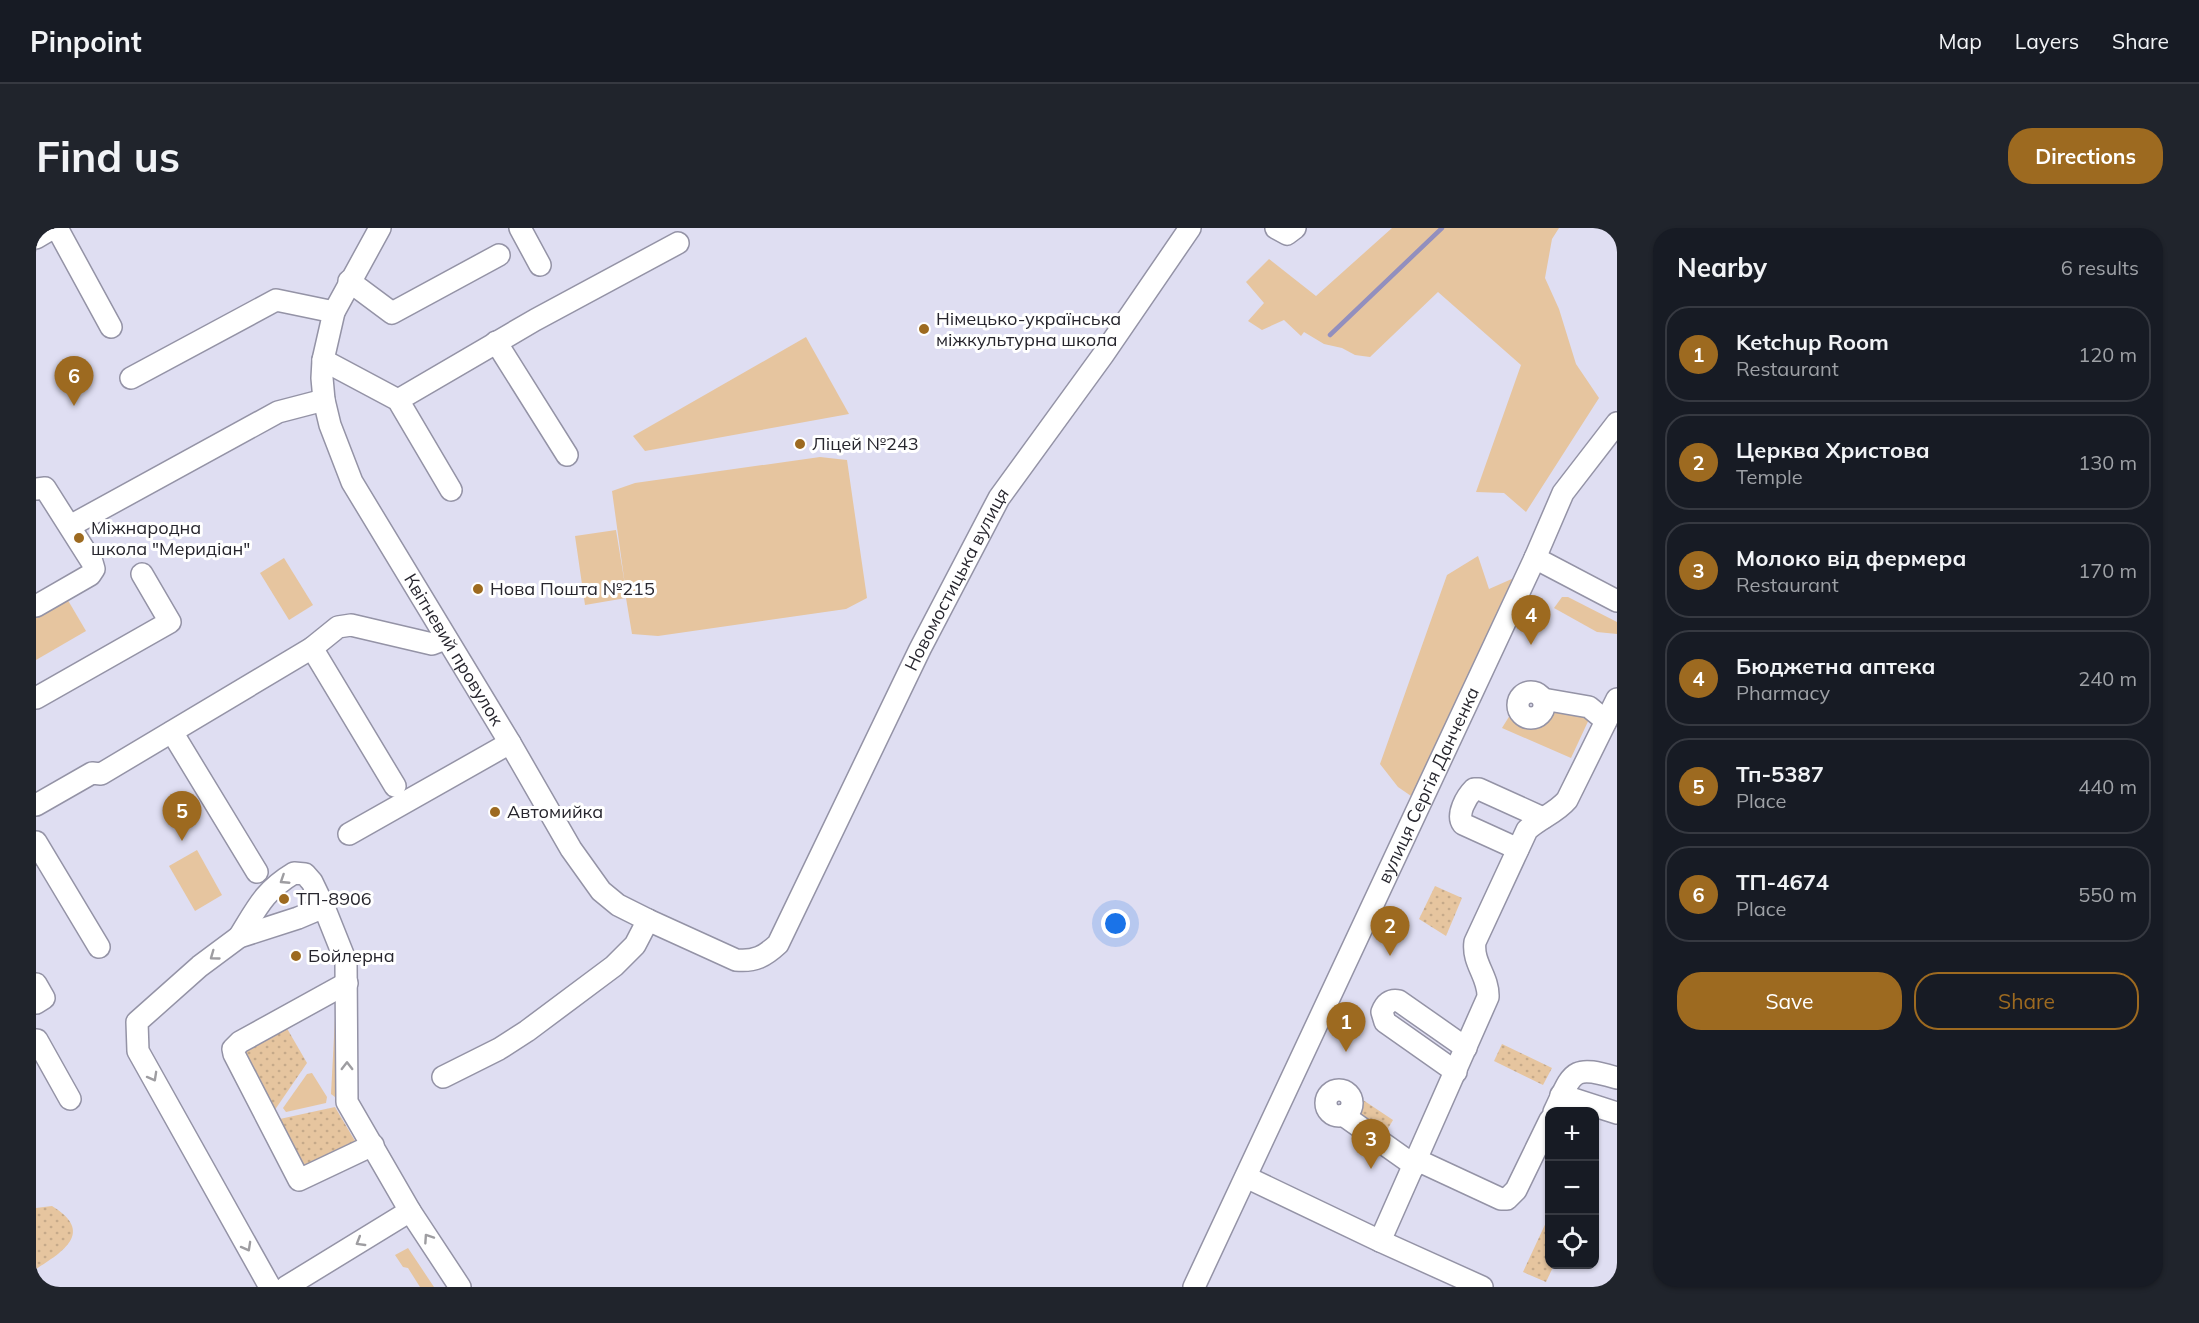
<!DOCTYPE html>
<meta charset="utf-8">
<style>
:root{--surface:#171b24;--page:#20242c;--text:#f1f3f6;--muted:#9ea1a6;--line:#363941;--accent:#9d6a20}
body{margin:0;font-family:Mulish,sans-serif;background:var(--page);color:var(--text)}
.controls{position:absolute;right:18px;bottom:18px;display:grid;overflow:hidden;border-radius:12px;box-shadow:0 2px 4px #0004}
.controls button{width:54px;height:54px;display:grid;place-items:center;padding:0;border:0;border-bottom:2px solid var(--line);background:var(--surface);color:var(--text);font:30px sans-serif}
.you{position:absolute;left:1080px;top:696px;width:21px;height:21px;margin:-15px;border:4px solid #fff;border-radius:50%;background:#1a73e8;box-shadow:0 0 0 9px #1a73e833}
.badge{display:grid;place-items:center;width:39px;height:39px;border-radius:50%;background:var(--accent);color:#fff;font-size:20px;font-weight:700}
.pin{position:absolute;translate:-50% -50px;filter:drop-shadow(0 2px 3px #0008)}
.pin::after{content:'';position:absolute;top:32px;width:21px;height:18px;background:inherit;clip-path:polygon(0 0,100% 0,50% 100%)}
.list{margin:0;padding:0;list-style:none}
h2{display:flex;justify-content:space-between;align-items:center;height:78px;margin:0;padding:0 24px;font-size:26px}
h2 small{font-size:20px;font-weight:400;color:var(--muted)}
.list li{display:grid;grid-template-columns:39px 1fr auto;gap:18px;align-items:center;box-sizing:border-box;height:96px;margin:0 12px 12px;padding:0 12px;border:2px solid var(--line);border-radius:24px}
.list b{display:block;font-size:22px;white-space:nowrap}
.list p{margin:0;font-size:20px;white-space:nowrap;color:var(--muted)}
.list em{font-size:20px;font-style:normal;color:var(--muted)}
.actions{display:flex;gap:12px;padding:18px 24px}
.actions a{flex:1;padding:14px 0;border:2px solid var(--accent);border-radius:24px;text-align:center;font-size:21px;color:var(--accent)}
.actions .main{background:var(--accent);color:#fff}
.icon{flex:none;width:33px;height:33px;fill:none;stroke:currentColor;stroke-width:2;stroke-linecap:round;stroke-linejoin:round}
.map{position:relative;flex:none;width:1581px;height:1059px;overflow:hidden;border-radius:24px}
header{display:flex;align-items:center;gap:36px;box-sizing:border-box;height:84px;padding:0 30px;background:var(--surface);border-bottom:2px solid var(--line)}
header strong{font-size:28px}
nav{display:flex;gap:33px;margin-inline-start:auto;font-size:21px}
.intro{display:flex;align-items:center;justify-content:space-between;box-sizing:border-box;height:144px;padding:0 36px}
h1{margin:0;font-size:42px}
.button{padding:15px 27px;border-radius:24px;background:var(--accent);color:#fff;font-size:21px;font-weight:700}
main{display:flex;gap:36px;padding:0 36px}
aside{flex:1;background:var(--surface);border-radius:24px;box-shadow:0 2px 4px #0004}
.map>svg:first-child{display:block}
.grass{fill:#e6c59f}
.park{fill:url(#park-dots)}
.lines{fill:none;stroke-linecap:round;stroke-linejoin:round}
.stream{stroke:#928fbe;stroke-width:4.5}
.minor-casing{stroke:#9493a6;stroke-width:24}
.minor{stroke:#fff;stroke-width:21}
.oneway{stroke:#9e9da1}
.poi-dot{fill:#9d6a20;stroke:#fff;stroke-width:2}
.labels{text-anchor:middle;stroke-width:6;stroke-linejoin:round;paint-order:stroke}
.poi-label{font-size:18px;fill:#27262e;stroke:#fff;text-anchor:start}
.street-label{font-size:18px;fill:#27262e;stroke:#fff}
</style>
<header>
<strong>Pinpoint</strong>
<nav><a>Map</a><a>Layers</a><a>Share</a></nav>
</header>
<div class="intro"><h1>Find us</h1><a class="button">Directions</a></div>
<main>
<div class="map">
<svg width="1581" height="1059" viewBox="0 0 1581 1059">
<defs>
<pattern id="park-dots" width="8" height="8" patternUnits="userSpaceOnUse" patternTransform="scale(1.5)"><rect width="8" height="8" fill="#e6c59f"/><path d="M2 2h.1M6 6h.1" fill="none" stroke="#c5a989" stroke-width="1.8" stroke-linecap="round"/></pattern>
</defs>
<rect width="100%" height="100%" fill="#dfdef2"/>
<g class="grass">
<polygon points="1356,0 1523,0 1516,11 1509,50 1523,81 1540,136 1563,170 1490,284 1468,265 1440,264 1485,137 1402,64 1334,129 1319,127 1306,120 1288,116 1268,104 1265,108 1248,92 1226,102 1212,93 1228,75 1210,54 1233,31 1280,68"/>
<polygon points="770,109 813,186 609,223 597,208"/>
<polygon points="784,229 811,232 831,370 810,381 622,408 596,406 590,370 549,377 539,308 580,302 589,357 576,263 599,255"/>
<polygon points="1442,328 1453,361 1478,350 1378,570 1362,559 1344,536 1411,347"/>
<polygon points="248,330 277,377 253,392 224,345"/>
<polygon points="30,369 50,403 0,432 0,387"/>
<polygon points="1526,369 1532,369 1581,394 1581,406 1561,404 1518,380"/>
<path d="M1515 480 1555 487 1535 530 1466 500 1474 487C1496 497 1499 497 1515 480Z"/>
<polygon points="161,622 186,667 159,683 133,638"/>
<polygon points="300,770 304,772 299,869 295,866"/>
<polygon points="276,845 291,869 290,875 250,884 247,880 271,846"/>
<polygon points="372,1020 398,1059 384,1059 372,1040 367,1039 359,1027"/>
</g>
<g class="park">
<polygon points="1399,658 1426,670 1410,708 1383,691"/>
<polygon points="249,797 271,835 236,886 204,821"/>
<polygon points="1466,816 1516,840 1507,857 1458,833"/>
<polygon points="1327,872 1357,892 1347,909 1319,884"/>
<polygon points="299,879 322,918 266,945 239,892"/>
<path d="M16 978C59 1004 27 1024 0 1041V980Z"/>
<polygon points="1513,988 1514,1036 1518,1037 1510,1054 1487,1044"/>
</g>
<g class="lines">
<polyline class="stream" points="1294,107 1406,0"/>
<defs>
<g id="minor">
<polyline points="21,0 75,99"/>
<path id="s1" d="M344 0 298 84 287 132 286 150 288 172 294 197 316 254 474 515 535 621 565 663 582 677 612 692 700 732C719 734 729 728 742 716L884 421 963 270 1067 127 1154 0"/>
<polyline points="484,0 504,37"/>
<polyline points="1240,0 1251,6 1259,0"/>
<polyline points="0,10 17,0"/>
<polyline points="313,53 356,85 463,27"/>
<polyline points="460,114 531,227"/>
<polyline points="287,132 362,172 415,262"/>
<polyline points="95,150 240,72 298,84"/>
<polyline points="362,172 499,92 642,15"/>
<polyline points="0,261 9,260 56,334 58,341 54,347 0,378"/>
<polyline points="34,298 242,184 288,172"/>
<polyline points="1499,330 1581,373"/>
<polyline points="276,420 359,558"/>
<circle cx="1495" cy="477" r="13"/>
<polyline points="0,470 134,394 106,346"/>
<polyline points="1507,471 1553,479 1570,493"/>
<polyline points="136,504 221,644"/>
<polyline points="0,577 56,545 65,546 276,420 302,399 315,397 396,416 409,411"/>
<polyline points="313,606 474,515"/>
<polyline points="0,614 63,719"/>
<path d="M1482 621 1427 596C1420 587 1430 569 1438 561H1443L1507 590"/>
<path d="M203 709C221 680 228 663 258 645L269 646 276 654 288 679 310 734 311 874 374 983 424 1059"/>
<polyline points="311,755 204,814 197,821 198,826 263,952 337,917"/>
<polyline points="0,756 8,770 0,775"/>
<polyline points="1,812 34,871"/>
<path d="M1420 844 1349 794 1346 784C1349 776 1354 771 1363 773L1430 820"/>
<polyline points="407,849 463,821 491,803 578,738 599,717 612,692"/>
<circle cx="1303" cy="875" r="13"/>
<polyline points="1525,867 1581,885"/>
<path d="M1518 884C1537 844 1535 836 1581 850"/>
<polyline points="1307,887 1379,938"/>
<polyline points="1381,932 1465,971 1471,971 1480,962 1514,892"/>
<polyline points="1210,949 1344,1013 1446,1059"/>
<path d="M1344 1013 1452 769C1453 749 1436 735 1439 714L1491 602C1504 590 1520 585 1531 572L1581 471"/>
<polyline points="234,1059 102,823 101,794 164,738 203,709 262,690 288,679"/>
<polyline points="250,1059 374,983"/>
<path id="s2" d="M1158 1059 1499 330 1527 265 1581 195"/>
</g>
</defs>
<use href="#minor" class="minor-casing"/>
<use href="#minor" class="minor"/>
</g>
<defs><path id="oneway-chevron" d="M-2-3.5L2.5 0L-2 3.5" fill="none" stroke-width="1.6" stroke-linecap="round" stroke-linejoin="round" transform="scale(1.5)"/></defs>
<g class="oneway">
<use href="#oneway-chevron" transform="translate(248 652) rotate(147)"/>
<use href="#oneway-chevron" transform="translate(178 728) rotate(144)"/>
<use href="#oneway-chevron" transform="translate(311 838) rotate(-90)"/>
<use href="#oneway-chevron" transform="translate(117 849) rotate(61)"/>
<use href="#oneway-chevron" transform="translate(392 1010) rotate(-124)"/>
<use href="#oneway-chevron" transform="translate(324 1014) rotate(149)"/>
<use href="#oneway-chevron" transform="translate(211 1019) rotate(61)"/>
</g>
<g class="poi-dot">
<circle cx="888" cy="101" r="6"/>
<circle cx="764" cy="216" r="6"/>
<circle cx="43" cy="310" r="6"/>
<circle cx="442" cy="361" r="6"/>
<circle cx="459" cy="584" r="6"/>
<circle cx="248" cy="671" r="6"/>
<circle cx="260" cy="728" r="6"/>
</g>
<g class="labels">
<g class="poi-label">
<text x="900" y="97">Німецько-українська<tspan x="900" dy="21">міжкультурна школа</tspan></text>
<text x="776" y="222">Ліцей №243</text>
<text x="55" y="306">Міжнародна<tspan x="55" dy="21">школа "Меридіан"</tspan></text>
<text x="454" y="367">Нова Пошта №215</text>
<text x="471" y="590">Автомийка</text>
<text x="260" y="677">ТП-8906</text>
<text x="272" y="734">Бойлерна</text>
</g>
<g class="street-label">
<text dy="6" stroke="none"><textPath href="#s1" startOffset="1356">Новомостицька вулиця</textPath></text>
<text dy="6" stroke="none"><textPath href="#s1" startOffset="468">Квітневий провулок</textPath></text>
<text dy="6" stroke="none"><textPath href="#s2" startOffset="554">вулиця Сергія Данченка</textPath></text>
</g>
</g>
</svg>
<div class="controls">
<button>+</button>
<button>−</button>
<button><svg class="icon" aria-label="locate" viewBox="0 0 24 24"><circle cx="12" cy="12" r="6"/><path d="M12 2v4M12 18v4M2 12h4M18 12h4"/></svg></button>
</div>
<div class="you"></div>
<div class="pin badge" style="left:1310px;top:824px">1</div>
<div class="pin badge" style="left:1354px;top:728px">2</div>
<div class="pin badge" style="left:1335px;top:941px">3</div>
<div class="pin badge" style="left:1495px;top:417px">4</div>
<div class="pin badge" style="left:146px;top:613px">5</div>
<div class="pin badge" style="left:38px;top:178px">6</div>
</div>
<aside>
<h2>Nearby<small>6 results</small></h2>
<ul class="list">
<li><span class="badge">1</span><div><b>Ketchup Room</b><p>Restaurant</p></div><em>120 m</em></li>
<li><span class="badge">2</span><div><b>Церква Христова</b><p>Temple</p></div><em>130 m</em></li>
<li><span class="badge">3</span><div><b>Молоко від фермера</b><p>Restaurant</p></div><em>170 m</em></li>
<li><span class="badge">4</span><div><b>Бюджетна аптека</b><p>Pharmacy</p></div><em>240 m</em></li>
<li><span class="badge">5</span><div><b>Тп-5387</b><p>Place</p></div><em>440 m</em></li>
<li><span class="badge">6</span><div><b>ТП-4674</b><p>Place</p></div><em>550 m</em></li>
</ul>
<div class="actions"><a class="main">Save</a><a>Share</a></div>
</aside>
</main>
